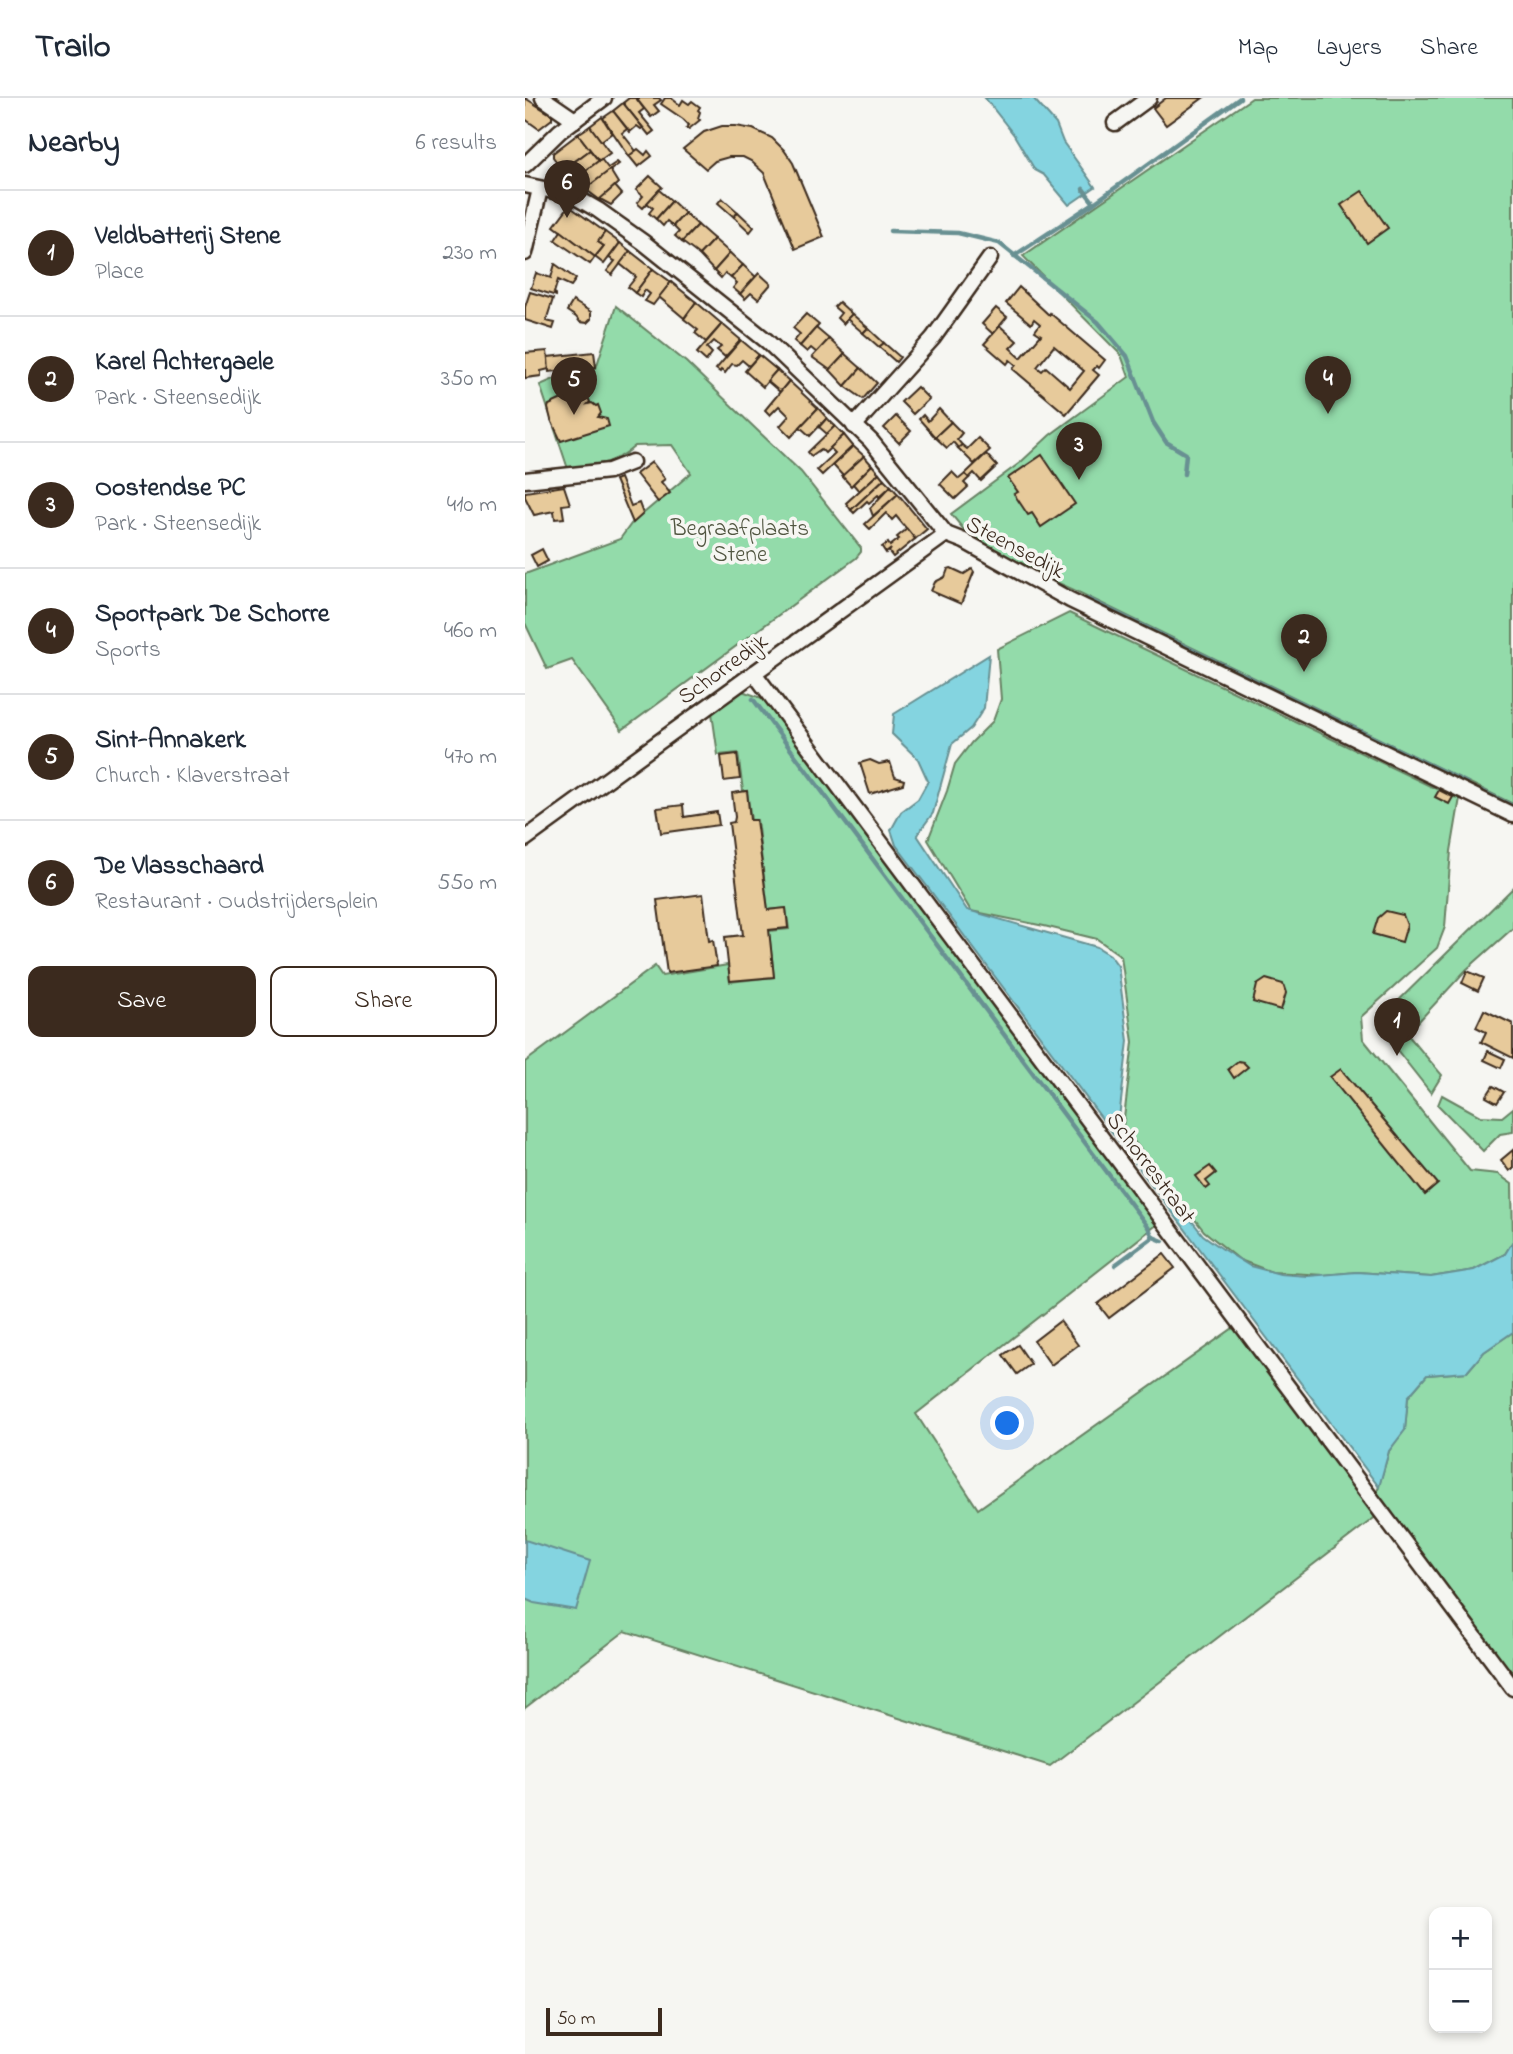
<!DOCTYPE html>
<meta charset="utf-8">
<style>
:root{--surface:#fff;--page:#f6f6f7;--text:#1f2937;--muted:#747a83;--line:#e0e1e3;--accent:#3b2a1e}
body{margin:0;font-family:"Indie Flower",sans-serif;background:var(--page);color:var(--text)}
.controls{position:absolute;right:21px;bottom:21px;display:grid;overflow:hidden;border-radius:14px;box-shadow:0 4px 10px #0003}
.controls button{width:63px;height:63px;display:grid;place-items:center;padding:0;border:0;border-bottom:2px solid var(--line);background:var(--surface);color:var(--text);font:35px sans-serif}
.scale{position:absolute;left:21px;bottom:18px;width:116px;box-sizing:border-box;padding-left:7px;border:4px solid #3b2a1e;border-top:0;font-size:19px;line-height:24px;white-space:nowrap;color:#3b2a1e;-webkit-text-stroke:5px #f6f6f2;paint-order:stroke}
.you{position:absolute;left:483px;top:1326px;width:24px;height:24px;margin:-18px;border:5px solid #fff;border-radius:50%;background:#1a73e8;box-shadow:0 0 0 10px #1a73e833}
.badge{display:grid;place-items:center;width:46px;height:46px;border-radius:50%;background:var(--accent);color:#fff;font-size:23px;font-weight:700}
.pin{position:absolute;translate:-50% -58px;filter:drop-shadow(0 2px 4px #0008)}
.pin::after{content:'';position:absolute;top:37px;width:24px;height:21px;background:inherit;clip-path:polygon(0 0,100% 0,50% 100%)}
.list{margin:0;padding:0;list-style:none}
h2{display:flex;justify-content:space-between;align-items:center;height:91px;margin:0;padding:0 28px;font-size:30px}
h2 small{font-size:23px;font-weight:400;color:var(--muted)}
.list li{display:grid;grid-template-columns:46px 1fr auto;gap:21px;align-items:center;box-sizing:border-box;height:126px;padding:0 28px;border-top:2px solid var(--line)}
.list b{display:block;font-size:26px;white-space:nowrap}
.list p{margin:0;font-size:23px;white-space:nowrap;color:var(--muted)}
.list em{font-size:23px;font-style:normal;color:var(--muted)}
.actions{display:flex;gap:14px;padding:21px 28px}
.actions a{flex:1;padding:16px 0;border:2px solid var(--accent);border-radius:14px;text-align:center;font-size:24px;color:var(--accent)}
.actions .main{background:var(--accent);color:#fff}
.map{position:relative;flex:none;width:988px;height:1956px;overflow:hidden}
header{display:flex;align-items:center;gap:42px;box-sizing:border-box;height:98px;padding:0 35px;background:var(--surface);border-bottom:2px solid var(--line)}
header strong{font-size:33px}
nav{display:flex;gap:38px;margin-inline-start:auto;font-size:24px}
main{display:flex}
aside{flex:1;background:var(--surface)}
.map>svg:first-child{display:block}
.green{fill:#93dbaa;stroke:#678264;stroke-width:2}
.water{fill:#84d4e0;stroke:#679092;stroke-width:2}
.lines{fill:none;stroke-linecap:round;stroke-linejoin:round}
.stream{stroke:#679092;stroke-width:4.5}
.building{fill:#e7ca9b;stroke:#3b2a1e;stroke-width:2;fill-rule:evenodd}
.street-casing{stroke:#3b2a1e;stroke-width:19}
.street{stroke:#f6f6f2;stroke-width:14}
.labels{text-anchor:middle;stroke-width:7;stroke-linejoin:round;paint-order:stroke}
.park-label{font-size:23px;fill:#515641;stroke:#f6f6f2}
.street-label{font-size:23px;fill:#3b2a1e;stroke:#f6f6f2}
</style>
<header>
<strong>Trailo</strong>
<nav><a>Map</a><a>Layers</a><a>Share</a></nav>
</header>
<main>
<aside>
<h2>Nearby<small>6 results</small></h2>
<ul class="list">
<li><span class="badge">1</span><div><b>Veldbatterij Stene</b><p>Place</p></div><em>230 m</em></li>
<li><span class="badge">2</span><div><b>Karel Achtergaele</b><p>Park · Steensedijk</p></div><em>350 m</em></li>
<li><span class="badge">3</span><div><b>Oostendse PC</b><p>Park · Steensedijk</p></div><em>410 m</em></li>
<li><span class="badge">4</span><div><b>Sportpark De Schorre</b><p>Sports</p></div><em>460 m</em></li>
<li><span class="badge">5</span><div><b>Sint-Annakerk</b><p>Church · Klaverstraat</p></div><em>470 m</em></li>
<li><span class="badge">6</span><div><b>De Vlasschaard</b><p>Restaurant · Oudstrijdersplein</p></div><em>550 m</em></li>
</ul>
<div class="actions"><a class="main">Save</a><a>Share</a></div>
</aside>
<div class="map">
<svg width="988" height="1956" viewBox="0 0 988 1956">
<rect width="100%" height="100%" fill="#f6f6f2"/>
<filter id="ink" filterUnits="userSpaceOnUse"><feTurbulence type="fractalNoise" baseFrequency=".0143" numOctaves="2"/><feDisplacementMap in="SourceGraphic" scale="14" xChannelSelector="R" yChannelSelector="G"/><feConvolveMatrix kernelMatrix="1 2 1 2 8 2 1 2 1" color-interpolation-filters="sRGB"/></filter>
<g filter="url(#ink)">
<g class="green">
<polygon points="727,0 988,0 988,706 549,492 520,479 511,478 444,438 426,416 496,364 525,337 604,279 596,257 498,158"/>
<path d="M91 208 161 264 276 374 336 450V454L331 460 97 632 47 562 22 571 0 525V476L95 441 106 426 166 375 147 347 110 348C89 367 70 367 43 371L15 287 41 276 71 270Z"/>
<polygon points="544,515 928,699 935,700 926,753 920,829 912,850 836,919 838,941 945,1073 973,1076 987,1086 988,1143 980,1156 949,1172 906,1179 832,1174 799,1177 747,1174 715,1162 679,1133 598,1029 608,944 596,858 572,841 519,828 446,813 403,742 422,693 430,666 447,644 468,623 476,601 472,551"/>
<polygon points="217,593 237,600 256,619 634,1125 391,1316 453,1411 711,1228 853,1417 525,1668 100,1533 0,1610 0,964 130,868 137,878 203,867 205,884 249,879 244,833 264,831 261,810 243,812 232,722 226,722 222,693 218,693 213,655 193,657 187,615"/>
<polygon points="988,790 988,830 941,872 882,936 917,977 906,995 857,933 860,916"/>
<polygon points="917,997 955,1018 977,1019 988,1010 988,1034 975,1036 958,1053 913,1007"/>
<polygon points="988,1234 988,1580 851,1398 864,1353 880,1331 883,1299 902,1277 942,1274 959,1254"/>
</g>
<g class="water">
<polygon points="460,0 508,0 531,26 538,44 570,89 544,107 519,77 510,72 489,37"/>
<polygon points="464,557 459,610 446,630 427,646 408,715 392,737 442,812 572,849 585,857 593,868 603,943 593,1029 678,1137 699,1152 725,1168 755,1176 783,1178 832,1174 906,1179 949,1172 980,1156 988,1143 988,1234 959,1254 942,1274 902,1277 883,1299 880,1332 864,1353 854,1389 371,747 366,732 376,714 393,701 403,683 393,661 367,636 369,616"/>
<polygon points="0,1442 65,1463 51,1512 9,1505 0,1501"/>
</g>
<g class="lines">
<g class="stream">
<polyline points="558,91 569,105"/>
<polyline points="365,133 433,135 474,145 573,224 602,258 628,324 641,344 661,356 659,376"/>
<polyline points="489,158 569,105 715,0"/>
<polyline points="561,500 942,685"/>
<polyline points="228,601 623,1129 628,1139"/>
<polyline points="957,693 988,708"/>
<polyline points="590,1167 628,1139 638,1143"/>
</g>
</g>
<g class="building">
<polygon points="0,0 27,17 27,21 14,31 0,21"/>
<polygon points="104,0 111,0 119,11 114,15 129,33 124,37 98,5"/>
<polygon points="111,0 134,0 136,2 129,7 134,13 126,19"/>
<polygon points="140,0 146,0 155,7 158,2 164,6 167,3 175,9 173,12 175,14 173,20 175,22 164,31 161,30 164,27 158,21 136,6"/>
<polygon points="641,0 678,0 641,27 628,10"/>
<polygon points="98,5 118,30 116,31 112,28 105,34 88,13"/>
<polygon points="88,13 102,31 97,35 111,53 104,58 78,20"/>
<polygon points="77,19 87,35 76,43 65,28"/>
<polygon points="65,28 85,55 74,63 53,36"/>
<polygon points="197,28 211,28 228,31 247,40 259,52 268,65 299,139 270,151 239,75 226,63 218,59 204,59 190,63 181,71 158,51 179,34"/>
<polygon points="53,36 65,52 38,72 28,59 28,55"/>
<polygon points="113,51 120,57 123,53 127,58 113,69 104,58"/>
<polygon points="65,52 74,63 47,83 38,72"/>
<polygon points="76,61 83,70 92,64 94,66 60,91 51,80"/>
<polygon points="85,72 93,85 75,102 60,91"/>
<polygon points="125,78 137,89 118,110 112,105 118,98 111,92"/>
<polygon points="90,88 97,96 86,107 75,101"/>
<polygon points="134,92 147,103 131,121 124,115 128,110 122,105"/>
<polygon points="837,93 863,130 842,145 816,107"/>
<polygon points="197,100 213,114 209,119 193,105"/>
<polygon points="147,103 160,115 148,128 142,123 138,128 131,121"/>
<polygon points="44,108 80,134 73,144 79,148 70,159 29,128"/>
<polygon points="213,114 229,129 225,134 209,119"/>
<polygon points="160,115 173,127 157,144 150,138 154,134 148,128"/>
<polygon points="173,127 189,141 174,157 157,144"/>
<polygon points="36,133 70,159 65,166 30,142"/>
<polygon points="80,134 95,145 79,166 70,159 79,148 73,144"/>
<polygon points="189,141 205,155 189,173 174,157"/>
<polygon points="95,145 105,153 87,177 82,173 90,163 84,160"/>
<polygon points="105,153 128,171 110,195 103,189 111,179 95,166"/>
<polygon points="205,155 218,167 206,180 200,175 196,180 189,173"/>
<polygon points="30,166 51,181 46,188 33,182 29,195 31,196 31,198 6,190 11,175 26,180"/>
<polygon points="218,167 231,179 215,196 208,190 212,185 206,180"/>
<polygon points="128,171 146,184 128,207 120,203 125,196 120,192 116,199 110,195"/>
<polygon points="234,175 246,186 233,201 226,195 220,201 215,196"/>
<polygon points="146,184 171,204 159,220 134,199"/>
<path d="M494 189 524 217 525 215 580 262 574 270 572 268 568 272 574 277 541 316 488 271 491 267 485 262 482 266 459 246 475 228 492 243 485 250 496 260 516 237 510 233 515 226 509 221 506 226 481 205ZM529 248 559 273 545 290 521 269 517 273 512 269Z"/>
<polygon points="5,194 28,201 21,223 30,225 28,231 0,222 0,209"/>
<polygon points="48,203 66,214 66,221 62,225 55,224 51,219 42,213"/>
<polygon points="171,204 197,226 181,244 170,235 173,232 159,221"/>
<polygon points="314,204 327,216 318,226 312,220 316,215 309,209"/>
<polygon points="471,210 482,219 468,236 457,226"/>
<polygon points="281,216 294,227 275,248 269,243 275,236 268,230"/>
<polygon points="327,216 343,230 338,235 322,221"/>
<polygon points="197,226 216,242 200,259 192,252 196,249 189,243 182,250 187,255 181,263 172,255"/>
<polygon points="291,230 304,241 292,255 286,250 282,254 275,248"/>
<polygon points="343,230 359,245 354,249 338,235"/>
<polygon points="304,241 320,256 305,272 287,259"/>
<polygon points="216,242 234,257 224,268 217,262 212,267 207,266 200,275 196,272 195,274 191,271"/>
<polygon points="359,245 375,259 371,264 354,249"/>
<polygon points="22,253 24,271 16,273 16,278 0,280 0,255"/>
<polygon points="69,254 71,269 24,274 23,259"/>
<polygon points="320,256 336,270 320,288 305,272"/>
<polygon points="234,257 252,272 238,289 220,273"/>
<polygon points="336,270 352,285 338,301 320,288"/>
<polygon points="252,272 264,283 255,294 242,283"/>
<polygon points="264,283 293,310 266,339 255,328 264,318 254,308 245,317 240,312"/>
<polygon points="392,289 404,301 388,316 376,304"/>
<polygon points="52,294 61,295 65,304 63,306 67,305 71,308 73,307 76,315 73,319 82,321 84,328 36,343 26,322 23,310 24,307"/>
<polygon points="293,310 302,320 285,338 275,329"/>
<polygon points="414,311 426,324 410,339 394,321 398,317 403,323"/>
<polygon points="371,318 386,333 374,345 359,330"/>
<polygon points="302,320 310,328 302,336 294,329"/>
<polygon points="426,324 437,335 432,341 437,347 433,350 428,344 422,350 410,339"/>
<polygon points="310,328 319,337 300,355 296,351 286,358 283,354"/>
<polygon points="319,337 328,348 297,377 292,372 310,355 305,350"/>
<polygon points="453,340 465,352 449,366 433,350 437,347 442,351"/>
<polygon points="328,348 339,358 318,378 308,367"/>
<polygon points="461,356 472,368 456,383 449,375 444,380 440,376"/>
<polygon points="517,357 550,406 516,429 507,415 503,417 489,396 493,394 483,380"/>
<polygon points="339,358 347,367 326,388 317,378"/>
<polygon points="127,364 140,381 136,384 145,395 133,404 111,376"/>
<polygon points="347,367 354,375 334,393 328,386"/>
<polygon points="427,374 434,381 440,376 444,380 439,385 443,389 430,401 415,386"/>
<polygon points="354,375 359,381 326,412 321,405"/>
<polygon points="95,380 106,408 114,405 118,416 108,425 90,382"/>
<polygon points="359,381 366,388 354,399 353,397 344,405 342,403 329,415 326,412"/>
<polygon points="39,388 45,406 37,407 39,420 30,421 29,413 9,417 0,399 0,394"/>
<polygon points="366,388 373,396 348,418 345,410"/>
<polygon points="373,396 402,431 390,441 371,418 367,422 361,415 345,431 340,426"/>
<polygon points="382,431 390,441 368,459 364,454 366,451 361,455 357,449 363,445 365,448 374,441 372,439"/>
<polygon points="17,451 23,463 12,469 6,457"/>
<polygon points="426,470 439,476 447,471 449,474 436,506 406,493 410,484 420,479 423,471"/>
<polygon points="212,656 215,681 199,683 196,658"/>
<polygon points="345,662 354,666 365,664 370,679 379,682 378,686 345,696 335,665"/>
<polygon points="914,692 928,699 924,706 910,699"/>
<polygon points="222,693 225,722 231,722 243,812 261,810 263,830 244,832 249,879 205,883 200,839 218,837 204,725 209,724 210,719 207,695"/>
<polygon points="158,707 159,719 192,714 194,727 136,735 132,710"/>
<polygon points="178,796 184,843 188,842 192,868 142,875 132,802"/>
<polygon points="861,813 878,817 882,827 877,844 848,836 853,820"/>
<polygon points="942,873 959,880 953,893 937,885"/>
<polygon points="741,881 758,886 761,895 756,912 728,904 732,887"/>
<polygon points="959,912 988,926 988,960 956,944 961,934 951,929"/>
<polygon points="963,953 980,961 976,970 959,962"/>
<polygon points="713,963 718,964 723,969 709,980 703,971"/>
<polygon points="816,971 913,1086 900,1097 805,979"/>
<polygon points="968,988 979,994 972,1005 961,999"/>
<polygon points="988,1052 988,1070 984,1073 976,1062"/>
<polygon points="685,1068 691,1075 681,1083 685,1088 681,1091 671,1078"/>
<polygon points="639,1156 650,1170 584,1220 573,1206"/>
<polygon points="535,1223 553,1247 526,1267 509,1243"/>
<polygon points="493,1247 506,1266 492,1276 478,1257"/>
</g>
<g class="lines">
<defs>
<g id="street">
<polyline points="18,0 50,22"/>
<polyline points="590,25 624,0"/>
<polyline points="0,67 35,33 79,0"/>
<polyline points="0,87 47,97 73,112 118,144 242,243 346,343 421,436 439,443 545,502 988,717"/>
<polyline points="0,155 15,91"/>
<polyline points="329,328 408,240 465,160"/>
<polyline points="0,382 84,373 107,364"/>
<polyline points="229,575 988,1590"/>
<polyline points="0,741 421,436"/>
</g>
</defs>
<use href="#street" class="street-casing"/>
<use href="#street" class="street"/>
</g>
</g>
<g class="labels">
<g class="park-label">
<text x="215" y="437">Begraafplaats<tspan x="215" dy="26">Stene</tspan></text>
</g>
<g class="street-label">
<text transform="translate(491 448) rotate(28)" y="8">Steensedijk</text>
<text transform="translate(197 570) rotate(-36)" y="8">Schorredijk</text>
<text transform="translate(627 1069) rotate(53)" y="8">Schorrestraat</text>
</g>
</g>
</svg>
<div class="controls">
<button>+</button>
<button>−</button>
</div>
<div class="scale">50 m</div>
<div class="you"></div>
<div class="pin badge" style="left:872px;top:958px">1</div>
<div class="pin badge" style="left:779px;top:574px">2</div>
<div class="pin badge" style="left:554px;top:382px">3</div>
<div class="pin badge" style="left:803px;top:316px">4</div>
<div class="pin badge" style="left:49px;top:317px">5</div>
<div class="pin badge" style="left:42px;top:120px">6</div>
</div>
</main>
